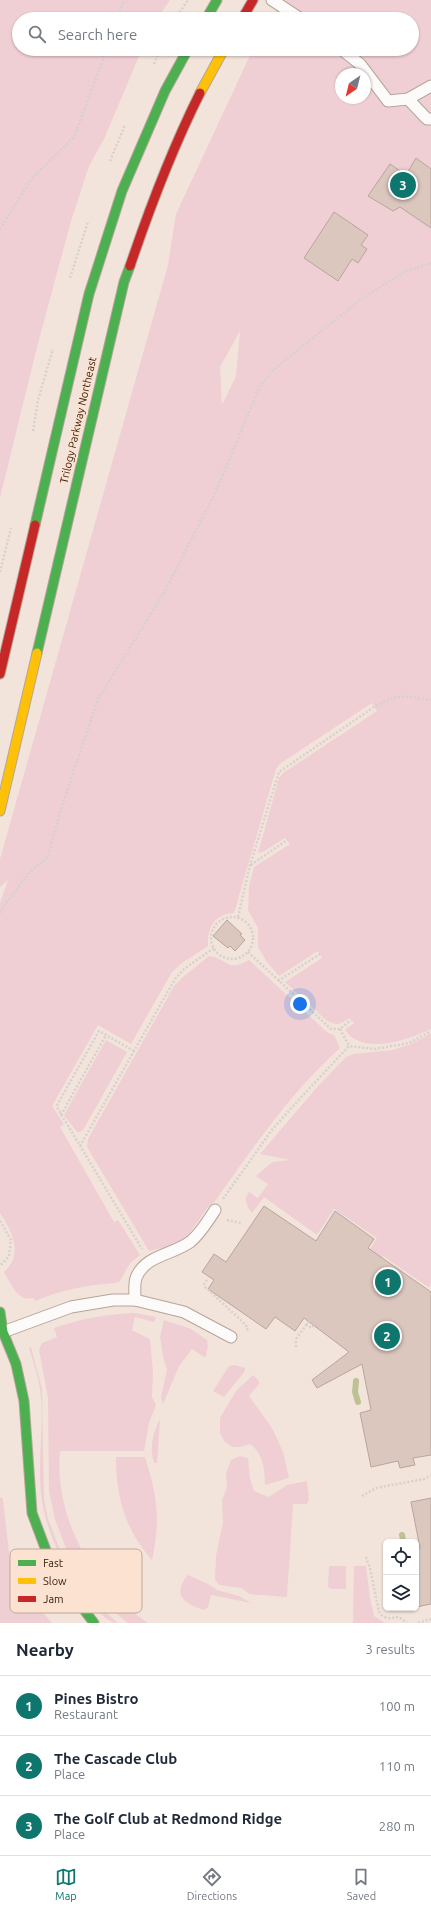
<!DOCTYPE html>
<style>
:root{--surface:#fff;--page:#f6f6f7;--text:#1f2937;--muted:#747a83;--line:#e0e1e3;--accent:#0f766e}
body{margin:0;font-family:Ubuntu,sans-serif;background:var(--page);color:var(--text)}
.controls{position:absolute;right:12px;bottom:12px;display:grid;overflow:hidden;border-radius:6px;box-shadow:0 1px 3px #0004}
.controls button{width:36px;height:36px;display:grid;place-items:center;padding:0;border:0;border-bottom:1px solid var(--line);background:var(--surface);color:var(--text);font:20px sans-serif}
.compass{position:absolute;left:335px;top:68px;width:36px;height:36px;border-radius:50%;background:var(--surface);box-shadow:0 1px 3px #0004;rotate:215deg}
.you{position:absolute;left:300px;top:1004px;width:14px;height:14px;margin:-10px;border:3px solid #fff;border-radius:50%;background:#1a73e8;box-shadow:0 0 0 6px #1a73e833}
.badge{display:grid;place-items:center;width:26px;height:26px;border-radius:50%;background:var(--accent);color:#fff;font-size:13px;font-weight:700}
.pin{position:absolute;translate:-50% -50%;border:2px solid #fff;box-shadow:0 1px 4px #0006}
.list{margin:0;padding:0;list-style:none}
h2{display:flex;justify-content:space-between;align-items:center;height:52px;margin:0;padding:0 16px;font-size:17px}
h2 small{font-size:13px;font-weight:400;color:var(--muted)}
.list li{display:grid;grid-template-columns:26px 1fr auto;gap:12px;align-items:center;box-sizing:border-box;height:60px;padding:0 16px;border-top:1px solid var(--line)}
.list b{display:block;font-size:15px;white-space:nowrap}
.list p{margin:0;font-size:13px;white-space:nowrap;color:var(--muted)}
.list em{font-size:13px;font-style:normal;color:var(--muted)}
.icon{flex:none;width:22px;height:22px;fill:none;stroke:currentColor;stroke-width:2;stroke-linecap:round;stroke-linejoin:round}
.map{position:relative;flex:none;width:431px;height:1623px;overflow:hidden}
.search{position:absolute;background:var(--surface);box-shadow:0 1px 3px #0004;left:12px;right:12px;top:12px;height:44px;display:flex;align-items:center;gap:10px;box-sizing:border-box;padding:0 14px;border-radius:22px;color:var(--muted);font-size:15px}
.sheet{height:232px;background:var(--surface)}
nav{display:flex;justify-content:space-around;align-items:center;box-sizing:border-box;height:56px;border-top:1px solid var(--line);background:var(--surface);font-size:11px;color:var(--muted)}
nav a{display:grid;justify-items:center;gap:2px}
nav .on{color:var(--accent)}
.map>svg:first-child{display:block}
.green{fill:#efcfd3;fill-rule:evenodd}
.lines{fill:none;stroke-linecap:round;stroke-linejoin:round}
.stream{stroke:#bec194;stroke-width:6}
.building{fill:#dbc7be;stroke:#b8a59d}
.lane-casing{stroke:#b6a498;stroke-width:13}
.fast-casing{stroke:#b6a498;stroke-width:11}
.slow-casing{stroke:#b6a498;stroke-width:11}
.jam-casing{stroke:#b6a498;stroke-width:11}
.path{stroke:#d6d1ce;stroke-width:2.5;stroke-dasharray:2 2;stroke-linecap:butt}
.lane{stroke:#fdfbfa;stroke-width:11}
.fast{stroke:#4caf50;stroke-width:9}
.slow{stroke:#ffc107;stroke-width:9}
.jam{stroke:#c62828;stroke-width:9}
.labels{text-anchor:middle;stroke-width:4;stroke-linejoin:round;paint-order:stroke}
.street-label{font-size:11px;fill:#37200e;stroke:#fce3d1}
.key{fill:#fce3d1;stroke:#c1a896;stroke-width:1}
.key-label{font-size:11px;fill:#37200e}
</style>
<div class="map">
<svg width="431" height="1623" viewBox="0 0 431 1623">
<rect width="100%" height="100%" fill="#f2e4db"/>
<g class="green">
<polygon points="0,0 170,0 157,19 19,19 19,49 142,49 104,139 89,166 71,221 37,347 0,498"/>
<path d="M282 0H431V1029C408 1040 363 1056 345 1030L354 1023 350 1018C339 1024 338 1027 326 1020L285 982 322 958 318 951 279 976 267 962 258 947V928L248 910 249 886 254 867 290 844 285 838 263 852 258 853 279 778 283 773 377 711 372 703 281 763 276 769 234 913C214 914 207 928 208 946L182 963 172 972 131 1044 98 1025 52 1106 64 1124 60 1127 114 1222 118 1220 140 1255 130 1263 120 1281 115 1283C87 1285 61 1290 35 1301L33 1298C17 1302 11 1283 4 1272 24 1255 12 1231 0 1213V903L8 880 0 887V859L168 265 176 214 253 49H412V19H271ZM341 74H365V98H341ZM240 331 236 376 222 405 220 367Z"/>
<path d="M209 956C227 958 227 973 249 960L328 1033 334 1035 340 1048C290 1093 252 1149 213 1204L208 1207 185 1240 171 1246 149 1251 87 1147 88 1139 174 986 183 977Z"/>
<path d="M431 1033V1286L428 1287 383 1256 370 1275 358 1267 377 1238 334 1209 317 1235 264 1197 252 1213C247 1206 243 1200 249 1192L258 1198 268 1184 256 1176 272 1162 291 1160 260 1154 318 1086 346 1057 354 1054 393 1050 411 1044Z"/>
<polygon points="106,1040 127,1052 83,1130 80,1132 77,1132 64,1115"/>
<path d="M135 1313 156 1317 154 1322 135 1317 132 1330 150 1339 153 1372 152 1397 156 1405 149 1423 144 1451H60C54 1518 93 1587 148 1623H128L107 1606 86 1581 67 1551 55 1519 49 1491 48 1398 39 1350 42 1343 57 1337 54 1328C81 1319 106 1314 135 1313Z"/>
<polygon points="164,1320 191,1329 207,1340 208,1347 206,1356 204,1357 192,1349 179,1366 163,1404 161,1397 167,1370 163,1357 160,1337"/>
<path d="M31 1347 42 1389 44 1499 48 1519 62 1555 81 1585 103 1610 118 1623C107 1623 97 1609 91 1601 59 1564 38 1517 40 1468 40 1442 44 1415 40 1389 38 1375 33 1361 29 1348Z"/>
<polygon points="235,1365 245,1368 245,1371 224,1397 213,1391 229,1366"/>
<path d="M253 1375 259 1381V1384L249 1396 272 1428 283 1452 289 1478 265 1485C265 1470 263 1453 250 1444L240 1447H232L224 1441 220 1433V1418L236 1391Z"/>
<path d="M160 1419 157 1463H154C149 1448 153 1432 160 1419Z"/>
<polygon points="240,1456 248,1458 250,1479 254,1491 269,1497 287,1485 307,1481 309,1500 307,1504 293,1504 287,1597 249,1594 242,1588 219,1585 215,1579 216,1556 223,1522 222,1500 227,1487 226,1473 231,1460"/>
<path d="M116 1457H145C157 1496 161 1519 152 1560 125 1529 116 1498 116 1457Z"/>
<polygon points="0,1497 3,1499 12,1579 52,1623 0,1623"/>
<polygon points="329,1566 346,1566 346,1589 331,1589 328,1587"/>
<polygon points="354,1566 366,1566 370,1598 374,1616 385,1623 353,1623"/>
<path d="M188 1575 210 1585 217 1590 239 1596 251 1603 211 1595 208 1607 204 1610C185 1604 171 1595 188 1575Z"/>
</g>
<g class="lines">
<g class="stream">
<polyline points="356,1381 355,1392 358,1402"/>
<polyline points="402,1535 403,1540"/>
</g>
</g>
<g class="building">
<polygon points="416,158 431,169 431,228 400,207 393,211 368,196 390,164 406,175"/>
<polygon points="334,212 368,235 361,245 367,249 358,263 352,259 338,281 304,258"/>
<polygon points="227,920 242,934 240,935 245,940 235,951 230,946 228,948 213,936"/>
<polygon points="264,1206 316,1241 335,1211 374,1239 368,1248 431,1292 431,1455 413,1458 415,1465 400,1468 398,1461 371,1467 360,1413 371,1410 362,1364 317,1388 312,1380 349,1352 304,1318 295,1331 275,1317 266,1329 208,1289 214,1280 202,1272 214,1254 226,1262"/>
<polygon points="431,1498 431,1604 416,1607 416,1553 420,1548 411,1502"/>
</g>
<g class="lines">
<defs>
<g id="lane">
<polyline points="272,0 301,19"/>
<polyline points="341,49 360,64 388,101 408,99 431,86"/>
<polyline points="408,99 427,119 431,119"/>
<path d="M135 1300C135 1293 134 1284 136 1278 145 1255 172 1255 190 1242 200 1234 208 1221 215 1210"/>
<polyline points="3,1332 71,1307 113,1300 135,1300 184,1312 231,1337"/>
</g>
<g id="fast">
<polyline points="206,19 217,0"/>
<polyline points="35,525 89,294 122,191 165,91 188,49"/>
<polyline points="37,653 124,282 130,266"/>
<polyline points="0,1312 3,1332 16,1364 24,1401 32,1513 53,1569 94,1623"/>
</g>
<g id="slow">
<polyline points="200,93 224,49"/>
<polyline points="0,811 37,653"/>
</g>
<g id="jam">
<polyline points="242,19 253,0"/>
<path d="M130 266C150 207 172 149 200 93"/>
<polyline points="0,674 35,525"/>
</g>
</defs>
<use href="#lane" class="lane-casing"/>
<use href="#fast" class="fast-casing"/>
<use href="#slow" class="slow-casing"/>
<use href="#jam" class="jam-casing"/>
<g class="path">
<polyline points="117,19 124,0"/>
<polyline points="175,19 188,0"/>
<polyline points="154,64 160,49"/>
<polyline points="110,161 125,125"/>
<polyline points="0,229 32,178 74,137 107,49"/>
<polyline points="70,278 88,222"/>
<polyline points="33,431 38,400 53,349"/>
<polyline points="0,572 11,528"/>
<polyline points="251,865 287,840"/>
<polyline points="0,913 3,907 30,872 48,857 62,806 98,699 164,593 217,489 259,388 272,371 360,300 404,272 431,263"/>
<circle cx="232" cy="938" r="21"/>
<path d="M238 917 250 865 279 772 374 707C400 693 403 696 431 700"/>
<polyline points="248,952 331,1029 340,1029 351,1020"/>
<polyline points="278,981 320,954"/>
<polyline points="340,1029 349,1046"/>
<polyline points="134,1051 99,1031 57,1105 58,1109 142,1249"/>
<polyline points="61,1115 106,1035"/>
<polyline points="80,1146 175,979 184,969 214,948"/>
<polyline points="223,1199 271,1131 294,1105 349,1046 375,1049 409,1043 431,1031"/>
<polyline points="227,1220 241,1223"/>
<polyline points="0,1221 11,1240 9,1256 0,1266"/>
<polyline points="207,1280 204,1284 205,1287 242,1321 248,1328 246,1332"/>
<polyline points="306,1324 311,1328 314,1325"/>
<polyline points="296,1347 296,1339 309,1321"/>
<polyline points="362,1496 376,1488 424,1479 431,1475"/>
<path d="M366 1557 370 1568 379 1612C385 1620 390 1618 399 1617L407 1623"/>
<polyline points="418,1623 431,1619"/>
</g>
<use href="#lane" class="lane"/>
<use href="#fast" class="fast"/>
<use href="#slow" class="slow"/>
<use href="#jam" class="jam"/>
</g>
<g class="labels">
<g class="street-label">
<text transform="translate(78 420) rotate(-77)" y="4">Trilogy Parkway Northeast</text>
</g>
</g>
<rect x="10" y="1549" width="132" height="64" rx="6" class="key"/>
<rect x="18" y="1560" width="18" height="6" fill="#4caf50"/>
<rect x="18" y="1578" width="18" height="6" fill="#ffc107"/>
<rect x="18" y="1596" width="18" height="6" fill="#c62828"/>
<g class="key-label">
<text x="43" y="1567">Fast</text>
<text x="43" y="1585">Slow</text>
<text x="43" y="1603">Jam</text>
</g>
</svg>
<div class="controls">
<button><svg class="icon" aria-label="locate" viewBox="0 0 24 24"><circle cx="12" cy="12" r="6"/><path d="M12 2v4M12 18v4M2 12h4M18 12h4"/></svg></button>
<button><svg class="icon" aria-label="layers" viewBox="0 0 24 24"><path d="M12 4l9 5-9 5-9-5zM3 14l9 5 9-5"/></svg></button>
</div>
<svg class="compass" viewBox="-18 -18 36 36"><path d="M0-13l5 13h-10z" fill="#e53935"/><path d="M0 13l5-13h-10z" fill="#747a83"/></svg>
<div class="you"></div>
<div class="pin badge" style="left:388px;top:1282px">1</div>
<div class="pin badge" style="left:387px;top:1336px">2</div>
<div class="pin badge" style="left:403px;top:185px">3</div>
<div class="search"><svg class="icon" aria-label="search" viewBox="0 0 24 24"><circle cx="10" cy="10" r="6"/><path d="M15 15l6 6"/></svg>Search here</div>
</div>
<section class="sheet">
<h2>Nearby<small>3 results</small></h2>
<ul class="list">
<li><span class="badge">1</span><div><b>Pines Bistro</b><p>Restaurant</p></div><em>100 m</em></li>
<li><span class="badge">2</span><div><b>The Cascade Club</b><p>Place</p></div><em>110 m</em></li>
<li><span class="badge">3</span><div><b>The Golf Club at Redmond Ridge</b><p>Place</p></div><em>280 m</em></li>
</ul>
</section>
<nav>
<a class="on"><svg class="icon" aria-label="map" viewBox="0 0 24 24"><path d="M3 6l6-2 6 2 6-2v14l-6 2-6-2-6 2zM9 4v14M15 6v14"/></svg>Map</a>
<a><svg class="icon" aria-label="directions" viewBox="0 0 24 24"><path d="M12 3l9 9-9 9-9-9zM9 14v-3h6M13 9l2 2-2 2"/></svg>Directions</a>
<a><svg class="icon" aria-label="saved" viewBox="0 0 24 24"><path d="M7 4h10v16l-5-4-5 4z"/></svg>Saved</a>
</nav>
